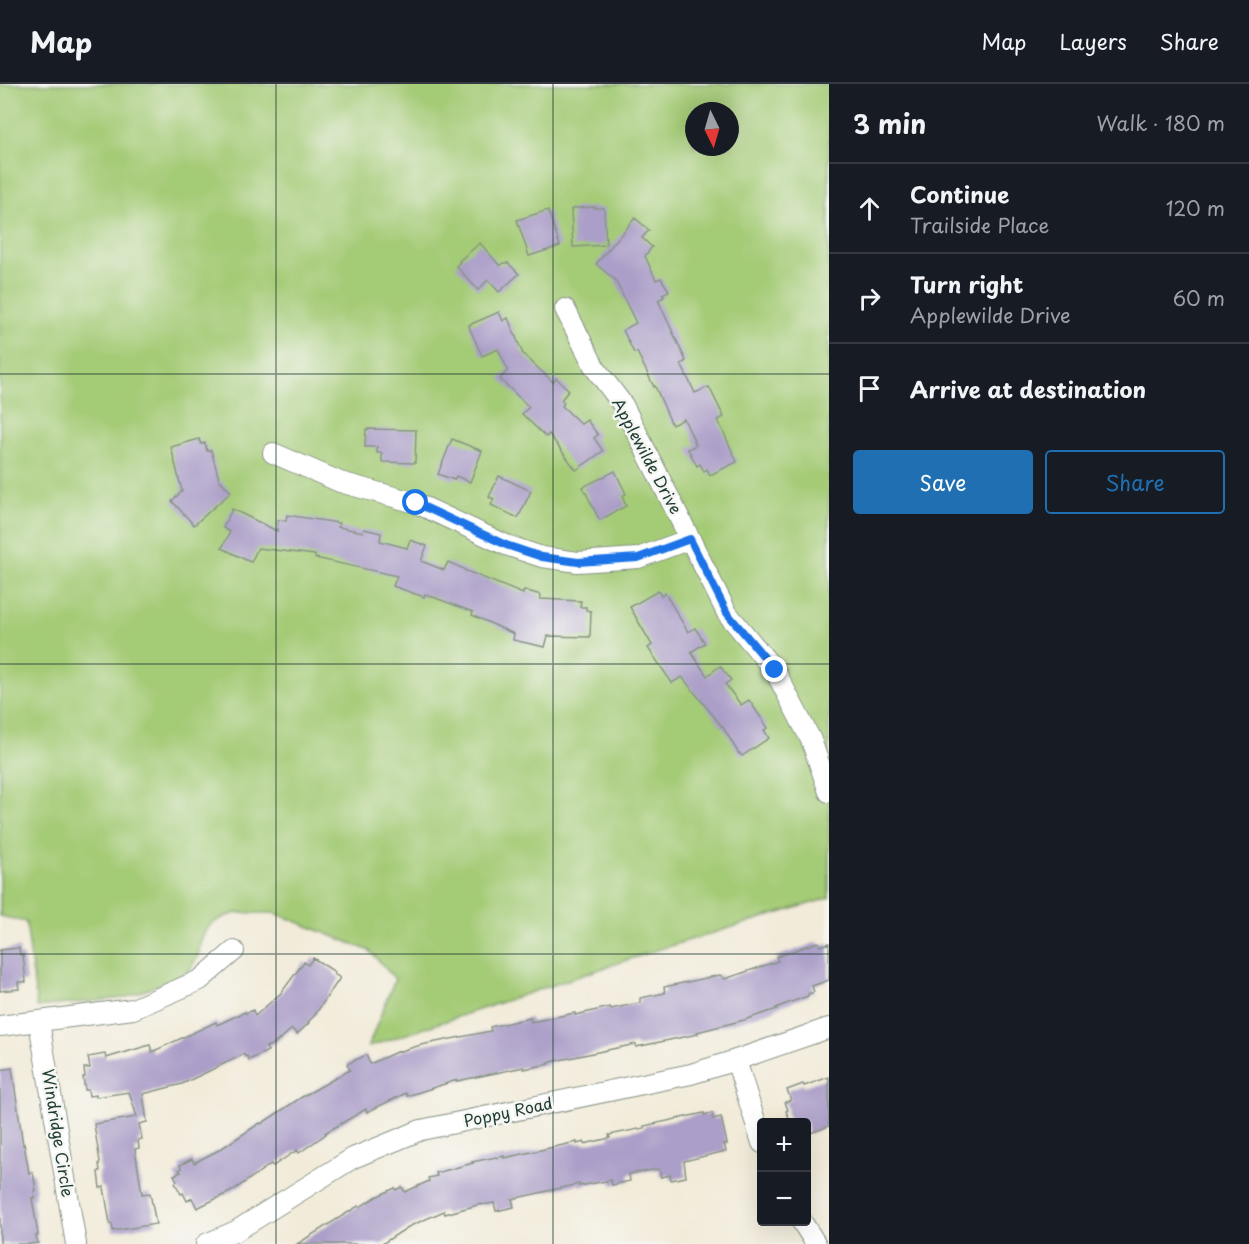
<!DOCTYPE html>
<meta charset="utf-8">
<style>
:root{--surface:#171b24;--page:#20242c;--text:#f1f3f6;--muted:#9ea1a6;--line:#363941;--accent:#1f6fb2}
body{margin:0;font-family:"Playpen Sans",sans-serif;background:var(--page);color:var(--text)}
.controls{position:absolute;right:18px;bottom:18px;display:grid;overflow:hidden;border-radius:6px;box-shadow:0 6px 24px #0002}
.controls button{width:54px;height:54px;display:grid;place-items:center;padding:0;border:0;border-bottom:2px solid var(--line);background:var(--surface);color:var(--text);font:30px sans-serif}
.compass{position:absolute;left:685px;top:18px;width:54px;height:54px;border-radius:50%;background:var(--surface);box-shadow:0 6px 24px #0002;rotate:175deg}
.stop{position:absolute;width:18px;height:18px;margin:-14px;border:4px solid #1a73e8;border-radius:50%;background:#fff}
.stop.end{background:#1a73e8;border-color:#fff;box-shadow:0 2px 6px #0008}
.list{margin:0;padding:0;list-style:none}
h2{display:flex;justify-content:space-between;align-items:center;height:78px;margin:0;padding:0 24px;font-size:26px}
h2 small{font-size:20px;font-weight:400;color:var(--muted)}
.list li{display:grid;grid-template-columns:39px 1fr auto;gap:18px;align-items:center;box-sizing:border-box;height:90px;padding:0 24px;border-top:2px solid var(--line)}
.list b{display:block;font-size:22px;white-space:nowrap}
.list p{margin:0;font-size:20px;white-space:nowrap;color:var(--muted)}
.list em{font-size:20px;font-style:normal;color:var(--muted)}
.actions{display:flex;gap:12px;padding:18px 24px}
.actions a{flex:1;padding:14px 0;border:2px solid var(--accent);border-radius:6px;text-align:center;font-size:21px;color:var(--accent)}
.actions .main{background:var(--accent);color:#fff}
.icon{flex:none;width:33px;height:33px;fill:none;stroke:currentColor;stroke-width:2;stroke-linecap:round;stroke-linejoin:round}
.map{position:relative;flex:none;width:829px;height:1160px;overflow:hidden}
header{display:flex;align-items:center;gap:36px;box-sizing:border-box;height:84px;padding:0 30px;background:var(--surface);border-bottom:2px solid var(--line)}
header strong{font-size:28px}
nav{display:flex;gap:33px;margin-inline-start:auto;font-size:21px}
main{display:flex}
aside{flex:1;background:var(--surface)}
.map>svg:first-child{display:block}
.green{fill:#a4cb76;stroke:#628455;stroke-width:1.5;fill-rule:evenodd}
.building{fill:#ab9ec8}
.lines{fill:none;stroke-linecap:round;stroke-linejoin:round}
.minor-casing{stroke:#889486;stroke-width:22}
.minor{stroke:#fff;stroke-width:20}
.route{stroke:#1a73e8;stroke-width:8}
.grid{fill:none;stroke:#1f3d34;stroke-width:1.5;stroke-opacity:0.55}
.labels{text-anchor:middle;stroke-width:5;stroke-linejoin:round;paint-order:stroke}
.street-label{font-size:16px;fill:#1f3d34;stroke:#f6f6f2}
</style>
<header>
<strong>Map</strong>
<nav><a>Map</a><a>Layers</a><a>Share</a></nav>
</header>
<main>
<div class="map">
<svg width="829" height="1160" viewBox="0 0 829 1160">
<rect width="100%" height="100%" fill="#f6f6f2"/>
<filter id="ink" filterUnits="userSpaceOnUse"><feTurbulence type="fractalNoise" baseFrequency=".0167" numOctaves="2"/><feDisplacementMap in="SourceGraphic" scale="12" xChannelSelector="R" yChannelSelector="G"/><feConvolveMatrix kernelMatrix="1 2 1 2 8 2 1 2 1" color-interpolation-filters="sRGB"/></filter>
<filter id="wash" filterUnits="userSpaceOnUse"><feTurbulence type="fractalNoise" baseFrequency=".008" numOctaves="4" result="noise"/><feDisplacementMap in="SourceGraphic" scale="24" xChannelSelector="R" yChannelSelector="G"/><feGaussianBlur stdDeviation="1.35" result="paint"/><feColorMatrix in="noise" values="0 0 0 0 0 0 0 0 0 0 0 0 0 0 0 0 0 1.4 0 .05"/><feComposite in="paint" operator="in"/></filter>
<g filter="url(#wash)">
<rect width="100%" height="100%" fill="#f2ebd9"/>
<path class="green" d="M0 0H829V814L660 865 368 963 395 895 370 867 275 829H237L224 833 211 840 205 848 200 859 199 869 190 886 176 894 124 914 37 923 26 838 0 832ZM694 27H730V63H694Z"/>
<g id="blocks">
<g class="building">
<polygon points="595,123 595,124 604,124 606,161 573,163 571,125 575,124"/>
<polygon points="545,127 548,127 560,162 529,172 517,136"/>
<polygon points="635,134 649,146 642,154 652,163 645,172 656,196 661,194 669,207 662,210 664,213 658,216 686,277 681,280 695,309 709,303 724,333 718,336 737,378 710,391 707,385 704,387 700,380 697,382 688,365 696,361 684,335 672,341 655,302 654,303 637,268 634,269 623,246 636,239 615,196 596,180"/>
<polygon points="480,159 500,182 503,179 508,179 519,190 499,208 488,196 478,206 456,182 460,178 459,177"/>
<polygon points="499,228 503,237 508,234 523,270 553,298 556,294 569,306 561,316 564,319 562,322 581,340 587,336 598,351 594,354 603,367 576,386 549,350 546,353 522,330 529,323 500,295 508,286 498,265 482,272 470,245 469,241"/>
<polygon points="366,345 416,346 415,379 382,378 382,369 377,369 377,363 365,363"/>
<polygon points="199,355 201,360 205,359 207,367 211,366 219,395 231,408 194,441 172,417 182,407 171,363"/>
<polygon points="452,355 482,367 470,398 456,392 454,396 438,390"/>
<polygon points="615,387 626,410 622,412 626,422 600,436 598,433 583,403"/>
<polygon points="499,392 531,407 518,434 491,421 494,415 489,413"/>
<polygon points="232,425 277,447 278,436 286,437 287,431 339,439 338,443 363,448 364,445 381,449 380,457 407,464 410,456 427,462 421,477 444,486 448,478 464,485 464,486 523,510 524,506 541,511 540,515 581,517 580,523 586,523 586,526 591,527 590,553 548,552 545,563 513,556 514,550 472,531 473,528 425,510 424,513 393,502 397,492 315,474 315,471 258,464 251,478 248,477 222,464 230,448 223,444"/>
<polygon points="658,507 661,512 665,509 688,548 695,544 705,559 691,568 707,592 720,582 731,596 725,600 741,621 749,616 768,644 764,646 769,654 742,672 740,669 739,670 724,645 682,593 672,599 648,564 652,561 630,523"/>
<polygon points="818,858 820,862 829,859 829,896 812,902 814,908 808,910 808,912 783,921 776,924 777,925 744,936 697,948 698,950 636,963 636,960 555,977 548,979 549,980 524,985 524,983 457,997 457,996 407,1012 406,1009 367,1028 366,1025 325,1049 326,1050 299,1069 297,1066 273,1082 271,1080 232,1107 197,1124 192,1114 187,1117 183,1109 181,1110 175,1099 177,1097 174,1091 181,1088 179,1086 181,1085 180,1081 192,1075 194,1079 219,1066 260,1039 261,1040 302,1013 350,986 347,980 366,971 370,980 394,969 421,961 491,947 490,943 530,934 531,938 575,929 575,931 610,923 611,925 640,919 640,914 665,909 664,903 720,891 725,895 778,877 776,873"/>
<polygon points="19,864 20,871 23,871 26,898 18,898 19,905 0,907 0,866"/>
<polygon points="313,874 335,888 334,890 340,894 314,932 308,938 309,939 297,950 292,945 274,960 266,963 268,967 249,976 247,972 245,973 244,970 182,1000 143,1010 147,1038 139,1040 142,1055 138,1056 139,1064 135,1065 142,1110 150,1109 156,1140 113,1147 112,1140 110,1140 104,1103 100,1104 98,1088 100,1087 99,1079 100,1078 94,1040 137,1033 129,1008 96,1013 96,1011 89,1012 88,1006 85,1006 83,993 85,993 84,984 90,984 88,973 105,970 106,974 150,961 152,968 216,938 217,941 245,928 246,929 253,926 255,932 281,909 304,878 308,881"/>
<polygon points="12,984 23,1061 24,1060 29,1089 33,1088 36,1107 34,1107 35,1114 32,1114 38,1151 36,1152 38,1159 30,1160 0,1160 0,986"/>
<polygon points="829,993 829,1042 808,1050 807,1038 791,1038 786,1027 788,1026 785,1018 791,1016 787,1006 803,1000 804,1002"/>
<polygon points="704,1029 704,1031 712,1029 713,1035 721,1033 727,1060 724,1060 726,1067 684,1077 686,1093 671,1096 670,1091 661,1093 659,1085 629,1090 630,1097 612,1101 611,1096 579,1102 579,1100 512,1115 514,1123 496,1127 494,1119 481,1121 481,1120 445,1130 444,1127 408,1143 382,1160 297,1160 358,1122 360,1123 376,1113 395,1104 396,1106 402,1103 405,1108 429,1097 428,1094 437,1092 436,1089 473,1079 472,1078 496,1073 497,1074 504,1072 504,1074 577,1058 577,1060 584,1058 584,1060 610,1054 609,1051 644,1044 644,1042"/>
</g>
</g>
</g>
<g filter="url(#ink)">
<use href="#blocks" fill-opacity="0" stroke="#889486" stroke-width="1.5"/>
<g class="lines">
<defs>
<g id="minor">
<polyline points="565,225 595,284 623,321 727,529 775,587 811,656 829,708"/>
<polyline points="273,369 340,398 416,419 506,461 542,473 578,478 638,474 690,455"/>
<polyline points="39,938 76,1160"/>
<polyline points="0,942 133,925 200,896 234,867"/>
<polyline points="736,976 762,1059"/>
<polyline points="802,1138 816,1160"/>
<polyline points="206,1160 236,1147 353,1074 421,1046 691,990 736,976 829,944"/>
</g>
</defs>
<use href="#minor" class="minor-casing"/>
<use href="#minor" class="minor"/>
</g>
</g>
<g class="lines" filter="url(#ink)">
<polyline class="route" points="416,419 506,461 542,473 578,478 638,474 690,455 727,529 775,586"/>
</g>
<path class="grid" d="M276 0V1160M553 0V1160M0 290H829M0 580H829M0 870H829"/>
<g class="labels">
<g class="street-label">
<text transform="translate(647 372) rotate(62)" y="6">Applewilde Drive</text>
<text transform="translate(508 1028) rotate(-12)" y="6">Poppy Road</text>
<text transform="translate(58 1049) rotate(81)" y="6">Windridge Circle</text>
</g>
</g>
</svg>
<div class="controls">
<button>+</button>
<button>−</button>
</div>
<svg class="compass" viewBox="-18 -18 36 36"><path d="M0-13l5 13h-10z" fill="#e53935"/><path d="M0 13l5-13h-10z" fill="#9ea1a6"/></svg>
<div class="stop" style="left:416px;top:419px"></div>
<div class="stop end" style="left:775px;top:586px"></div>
</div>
<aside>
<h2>3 min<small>Walk · 180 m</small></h2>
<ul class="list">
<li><svg class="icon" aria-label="ahead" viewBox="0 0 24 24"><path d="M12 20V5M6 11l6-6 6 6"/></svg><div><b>Continue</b><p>Trailside Place</p></div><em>120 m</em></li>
<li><svg class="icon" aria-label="right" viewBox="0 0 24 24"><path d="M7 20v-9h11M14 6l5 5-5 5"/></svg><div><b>Turn right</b><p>Applewilde Drive</p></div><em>60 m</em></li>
<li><svg class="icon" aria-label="arrive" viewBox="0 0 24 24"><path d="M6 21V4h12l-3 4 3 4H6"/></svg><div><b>Arrive at destination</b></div></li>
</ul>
<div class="actions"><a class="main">Save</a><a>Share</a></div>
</aside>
</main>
